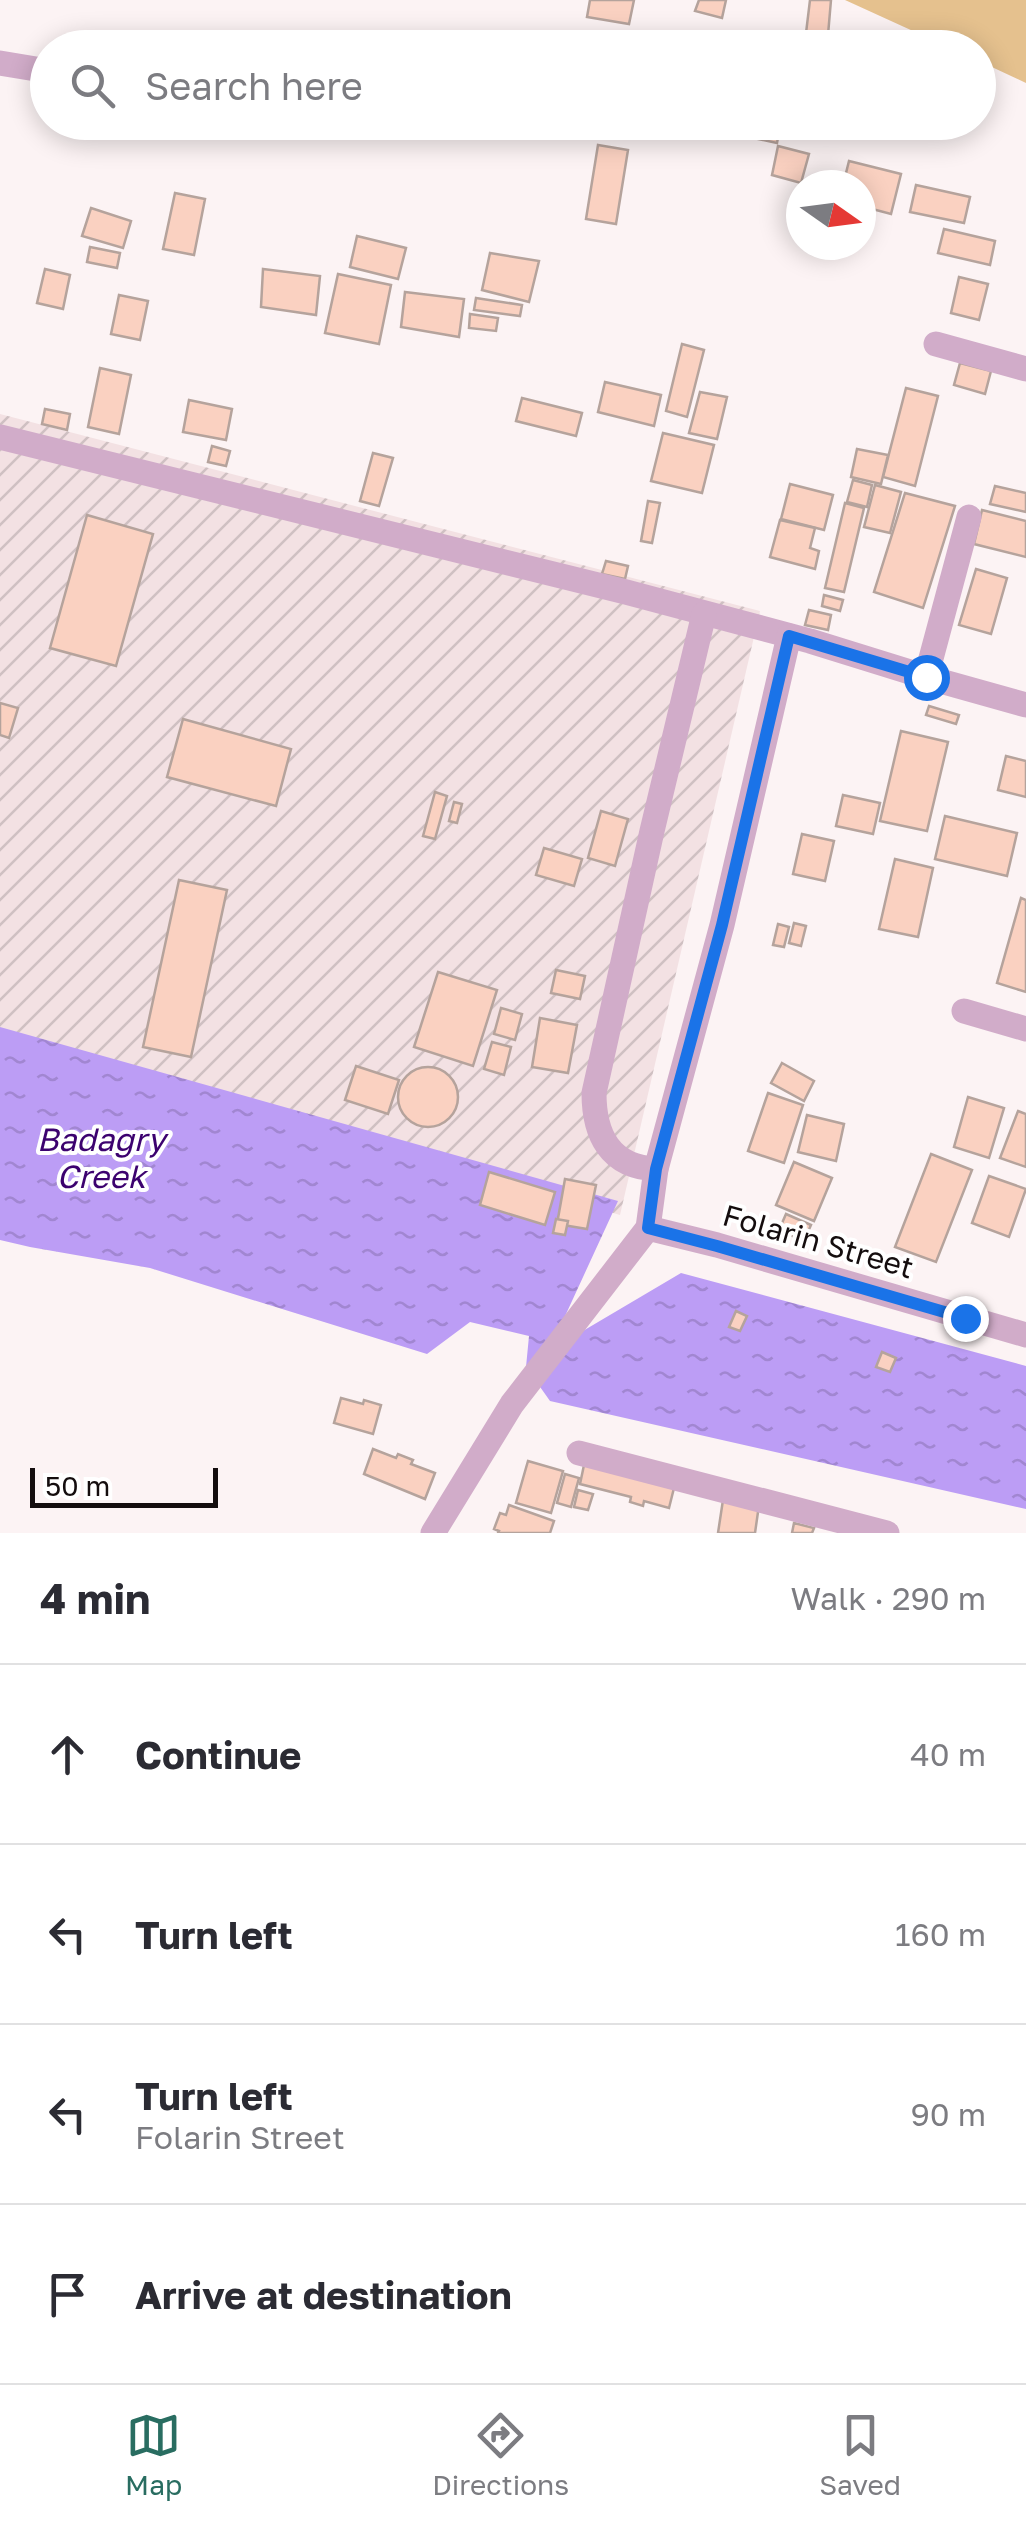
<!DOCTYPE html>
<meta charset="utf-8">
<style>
:root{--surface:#fff;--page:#f2f2f3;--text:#2b2b33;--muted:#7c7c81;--line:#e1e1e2;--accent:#296d61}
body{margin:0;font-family:"Golos Text",sans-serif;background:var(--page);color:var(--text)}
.compass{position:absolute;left:786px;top:170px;width:90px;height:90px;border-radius:50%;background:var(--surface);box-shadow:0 5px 25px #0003;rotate:104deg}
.scale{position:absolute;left:30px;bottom:25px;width:188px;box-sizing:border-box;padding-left:10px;border:5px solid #140d0e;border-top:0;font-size:28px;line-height:35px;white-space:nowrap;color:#140d0e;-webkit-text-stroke:8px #fff;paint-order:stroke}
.stop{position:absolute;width:30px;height:30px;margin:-22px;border:8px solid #1a73e8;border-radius:50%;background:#fff}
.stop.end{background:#1a73e8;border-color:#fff;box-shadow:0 2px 10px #0008}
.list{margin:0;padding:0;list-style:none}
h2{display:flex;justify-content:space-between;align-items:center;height:130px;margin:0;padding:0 40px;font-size:42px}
h2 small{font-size:32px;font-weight:400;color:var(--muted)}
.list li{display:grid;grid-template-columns:65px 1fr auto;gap:30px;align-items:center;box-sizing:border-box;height:180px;padding:0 40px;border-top:2px solid var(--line)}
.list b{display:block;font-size:38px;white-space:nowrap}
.list p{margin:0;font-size:32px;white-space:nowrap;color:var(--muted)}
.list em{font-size:32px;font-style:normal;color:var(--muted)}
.icon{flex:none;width:55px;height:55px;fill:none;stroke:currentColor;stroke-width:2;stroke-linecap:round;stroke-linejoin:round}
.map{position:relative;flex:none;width:1026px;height:1533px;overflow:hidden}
.search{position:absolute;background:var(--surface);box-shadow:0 5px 25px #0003;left:30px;right:30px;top:30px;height:110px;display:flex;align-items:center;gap:25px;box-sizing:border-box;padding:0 35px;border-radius:55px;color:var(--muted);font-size:38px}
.sheet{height:850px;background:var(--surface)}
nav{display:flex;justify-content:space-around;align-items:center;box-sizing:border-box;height:140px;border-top:2px solid var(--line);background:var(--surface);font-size:28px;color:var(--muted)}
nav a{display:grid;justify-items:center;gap:5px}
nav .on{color:var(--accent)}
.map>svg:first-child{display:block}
.industrial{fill:url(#industrial-furrows)}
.green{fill:#e5c18e}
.water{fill:url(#water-ripples)}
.building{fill:#fad1c1;stroke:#b5a39c;stroke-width:2.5}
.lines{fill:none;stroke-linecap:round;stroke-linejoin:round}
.minor{stroke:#d1acc9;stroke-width:25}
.route{stroke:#1a73e8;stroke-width:12}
.labels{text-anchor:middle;stroke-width:8;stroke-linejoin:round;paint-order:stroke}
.street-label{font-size:30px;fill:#140d0e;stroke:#fff}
.water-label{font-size:32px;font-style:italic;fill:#3c026f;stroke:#fff}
</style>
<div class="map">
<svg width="1026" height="1533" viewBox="0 0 1026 1533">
<defs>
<pattern id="industrial-furrows" width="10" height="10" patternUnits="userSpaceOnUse" patternTransform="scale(2.5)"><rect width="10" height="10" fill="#f3e1e3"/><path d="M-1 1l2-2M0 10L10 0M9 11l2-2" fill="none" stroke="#cfc0c2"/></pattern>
<pattern id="water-ripples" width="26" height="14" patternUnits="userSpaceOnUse" patternTransform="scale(2.5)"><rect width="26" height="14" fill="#bc9df5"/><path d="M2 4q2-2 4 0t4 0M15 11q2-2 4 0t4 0" fill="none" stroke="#a186d1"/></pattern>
</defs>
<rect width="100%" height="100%" fill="#fcf3f4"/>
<polygon class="industrial" points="0,414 760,611 620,1215 0,1035"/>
<polygon class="green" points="845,0 1026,0 1026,83 979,61 978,48 948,47"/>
<polygon class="water" points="0,1027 618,1201 549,1351 681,1273 1026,1366 1026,1509 550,1401 526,1367 529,1336 470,1322 427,1354 150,1268 30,1247 0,1240"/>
<g class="building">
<polygon points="590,0 634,0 629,24 587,17"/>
<polygon points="699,0 726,0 722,18 695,11"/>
<polygon points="810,0 831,0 828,35 806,33"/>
<polygon points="722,122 781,122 777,143 720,131"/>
<polygon points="598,145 628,150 616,224 586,219"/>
<polygon points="778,146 809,154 801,183 772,175"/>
<polygon points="849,161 901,174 891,214 861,206 861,185 843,185"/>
<polygon points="916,185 970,197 964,223 910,212"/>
<polygon points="175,193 205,199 194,255 163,249"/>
<polygon points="91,208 131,221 123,248 82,236"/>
<polygon points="944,229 995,241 990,265 938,253"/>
<polygon points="357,236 406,248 398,279 350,267"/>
<polygon points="90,247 120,253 117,268 87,262"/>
<polygon points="490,253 539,261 529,302 482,290"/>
<polygon points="45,269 70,275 63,309 37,303"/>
<polygon points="263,269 320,276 316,315 261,307"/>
<polygon points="338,274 391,285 379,344 325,333"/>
<polygon points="959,277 988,284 979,320 951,313"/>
<polygon points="405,292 464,299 459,337 401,327"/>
<polygon points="119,295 148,301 140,340 111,334"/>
<polygon points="476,298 522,305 520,316 474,310"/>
<polygon points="470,314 498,318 496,331 469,328"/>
<polygon points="682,344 704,350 687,417 666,411"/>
<polygon points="960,363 991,371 985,394 954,385"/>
<polygon points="100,368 131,375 119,434 88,427"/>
<polygon points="605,382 661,395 654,426 598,412"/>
<polygon points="906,388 938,396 915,486 883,477"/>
<polygon points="700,392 727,397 717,439 689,433"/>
<polygon points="522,398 582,413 576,436 516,421"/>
<polygon points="189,400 232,409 226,440 183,432"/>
<polygon points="45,409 70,414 67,430 42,424"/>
<polygon points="663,433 714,445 702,493 651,481"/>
<polygon points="212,446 230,451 226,466 208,462"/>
<polygon points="857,449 888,455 881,484 851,477"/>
<polygon points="373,453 393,458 379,506 360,501"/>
<polygon points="853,480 872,485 867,507 847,502"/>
<polygon points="790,484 833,495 824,530 781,519"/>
<polygon points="875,485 901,492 890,533 864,527"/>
<polygon points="995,486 1026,493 1026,512 990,504"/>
<polygon points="905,493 955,506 923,608 874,592"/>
<polygon points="648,501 660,503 652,543 641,541"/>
<polygon points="845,503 864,508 844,592 825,588"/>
<polygon points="982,510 1026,521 1026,557 974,544"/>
<polygon points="87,515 153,534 116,666 50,648"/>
<polygon points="780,520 815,528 810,548 819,551 815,569 770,557"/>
<polygon points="606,561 628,566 625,579 602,574"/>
<polygon points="976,569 1007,578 991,634 959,625"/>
<polygon points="824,595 843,600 840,611 822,606"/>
<polygon points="809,610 831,615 828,630 805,625"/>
<polygon points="0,703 18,708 9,738 0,735"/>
<polygon points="929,706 959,715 956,724 926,715"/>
<polygon points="183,719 291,749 276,806 167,777"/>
<polygon points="901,731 948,742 927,831 880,821"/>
<polygon points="1006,756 1026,761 1026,797 998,790"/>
<polygon points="435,792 447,796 435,839 423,836"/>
<polygon points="843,795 880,803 873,834 836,826"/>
<polygon points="454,802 462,804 457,823 449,821"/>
<polygon points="601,811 628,819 615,866 588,858"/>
<polygon points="945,816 1017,833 1007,876 935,859"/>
<polygon points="802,834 834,841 825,881 793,874"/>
<polygon points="544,848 582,859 574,886 536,875"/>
<polygon points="895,859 933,868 918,937 879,929"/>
<polygon points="179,880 227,890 191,1057 143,1047"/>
<polygon points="1021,898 1026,900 1026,992 997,983"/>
<polygon points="794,923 806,926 801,946 789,943"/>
<polygon points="778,924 789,927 784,947 773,945"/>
<polygon points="556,970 585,976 580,999 551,993"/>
<polygon points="438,972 497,990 473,1066 414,1047"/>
<polygon points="501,1008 522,1014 515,1040 494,1034"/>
<polygon points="540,1018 577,1025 568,1073 532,1067"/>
<polygon points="492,1042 511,1047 504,1075 484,1069"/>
<polygon points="782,1063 814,1081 804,1101 771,1083"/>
<polygon points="356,1066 399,1080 388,1114 345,1100"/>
<circle cx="428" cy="1097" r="30"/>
<polygon points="768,1093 803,1105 784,1163 748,1151"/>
<polygon points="968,1097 1004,1108 989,1158 954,1147"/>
<polygon points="1018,1111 1026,1114 1026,1167 1000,1158"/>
<polygon points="807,1115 844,1124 836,1161 798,1152"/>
<polygon points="931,1154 972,1170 936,1262 895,1247"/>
<polygon points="794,1162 832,1178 814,1221 776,1205"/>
<polygon points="489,1172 555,1192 545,1225 480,1205"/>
<polygon points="989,1176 1026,1189 1009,1237 972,1223"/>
<polygon points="565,1179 596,1185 587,1229 557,1224"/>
<polygon points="786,1214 811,1225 804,1241 779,1230"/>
<polygon points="556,1219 568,1221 565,1235 553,1233"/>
<polygon points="736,1311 747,1316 740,1331 729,1327"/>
<polygon points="882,1352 896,1358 890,1372 876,1367"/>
<polygon points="341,1398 363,1404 364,1400 381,1405 373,1434 334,1423"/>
<polygon points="373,1449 396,1458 398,1454 413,1460 411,1464 435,1473 425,1499 364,1474"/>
<polygon points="528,1461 563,1471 551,1513 516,1503"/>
<polygon points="584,1465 675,1484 669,1508 644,1501 643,1506 630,1502 631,1497 580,1484"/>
<polygon points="565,1474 579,1478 571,1507 557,1503"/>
<polygon points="578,1490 593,1494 588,1510 574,1507"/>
<polygon points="723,1500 759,1505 755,1533 718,1533"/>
<polygon points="509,1505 554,1521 550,1533 498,1533 499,1531 494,1529 500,1513 506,1515"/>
<polygon points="794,1523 814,1528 812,1533 792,1533"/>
</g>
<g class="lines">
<g class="minor">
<polyline points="0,63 48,71"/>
<polyline points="936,344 1026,369"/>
<polyline points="0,437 626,592 810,641 926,677 1026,705"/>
<polyline points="926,677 969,517"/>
<polyline points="964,1011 1026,1029"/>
<path d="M656 1169C610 1167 594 1135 594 1093L652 831 704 614"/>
<polyline points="648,1228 717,1245 1026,1335"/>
<polyline points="579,1453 887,1533"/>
<polyline points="433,1533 512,1404 648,1228 656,1169 722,925 789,636"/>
</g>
</g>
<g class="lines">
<polyline class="route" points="926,677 789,636 722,925 656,1169 648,1228 717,1246 965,1318"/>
</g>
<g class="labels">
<g class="street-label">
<text transform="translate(818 1242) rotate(16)" y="10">Folarin Street</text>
</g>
<g class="water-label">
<text x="101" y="1151">Badagry<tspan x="101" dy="37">Creek</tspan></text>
</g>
</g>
</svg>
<svg class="compass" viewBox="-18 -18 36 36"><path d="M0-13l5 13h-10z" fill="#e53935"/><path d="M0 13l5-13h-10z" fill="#7c7c81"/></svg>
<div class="scale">50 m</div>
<div class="stop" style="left:926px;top:677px"></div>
<div class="stop end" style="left:965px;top:1318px"></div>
<div class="search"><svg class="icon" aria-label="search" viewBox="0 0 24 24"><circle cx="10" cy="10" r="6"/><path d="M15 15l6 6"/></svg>Search here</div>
</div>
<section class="sheet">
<h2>4 min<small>Walk · 290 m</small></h2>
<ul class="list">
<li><svg class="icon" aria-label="ahead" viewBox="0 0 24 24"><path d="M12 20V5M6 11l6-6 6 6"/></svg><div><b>Continue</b></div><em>40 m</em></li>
<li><svg class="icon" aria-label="left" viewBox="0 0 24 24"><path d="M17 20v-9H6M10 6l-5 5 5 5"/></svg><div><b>Turn left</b></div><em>160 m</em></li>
<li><svg class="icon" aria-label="left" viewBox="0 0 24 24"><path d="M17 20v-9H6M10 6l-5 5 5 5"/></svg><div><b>Turn left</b><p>Folarin Street</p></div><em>90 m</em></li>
<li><svg class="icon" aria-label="arrive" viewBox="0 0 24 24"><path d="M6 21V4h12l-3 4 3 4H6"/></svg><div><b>Arrive at destination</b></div></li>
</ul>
</section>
<nav>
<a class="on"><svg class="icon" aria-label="map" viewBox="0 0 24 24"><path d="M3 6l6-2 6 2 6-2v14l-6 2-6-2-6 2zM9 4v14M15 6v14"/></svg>Map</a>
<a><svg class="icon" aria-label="directions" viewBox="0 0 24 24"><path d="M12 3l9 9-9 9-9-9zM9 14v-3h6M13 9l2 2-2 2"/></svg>Directions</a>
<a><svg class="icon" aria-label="saved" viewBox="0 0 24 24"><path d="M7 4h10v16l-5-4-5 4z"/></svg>Saved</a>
</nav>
